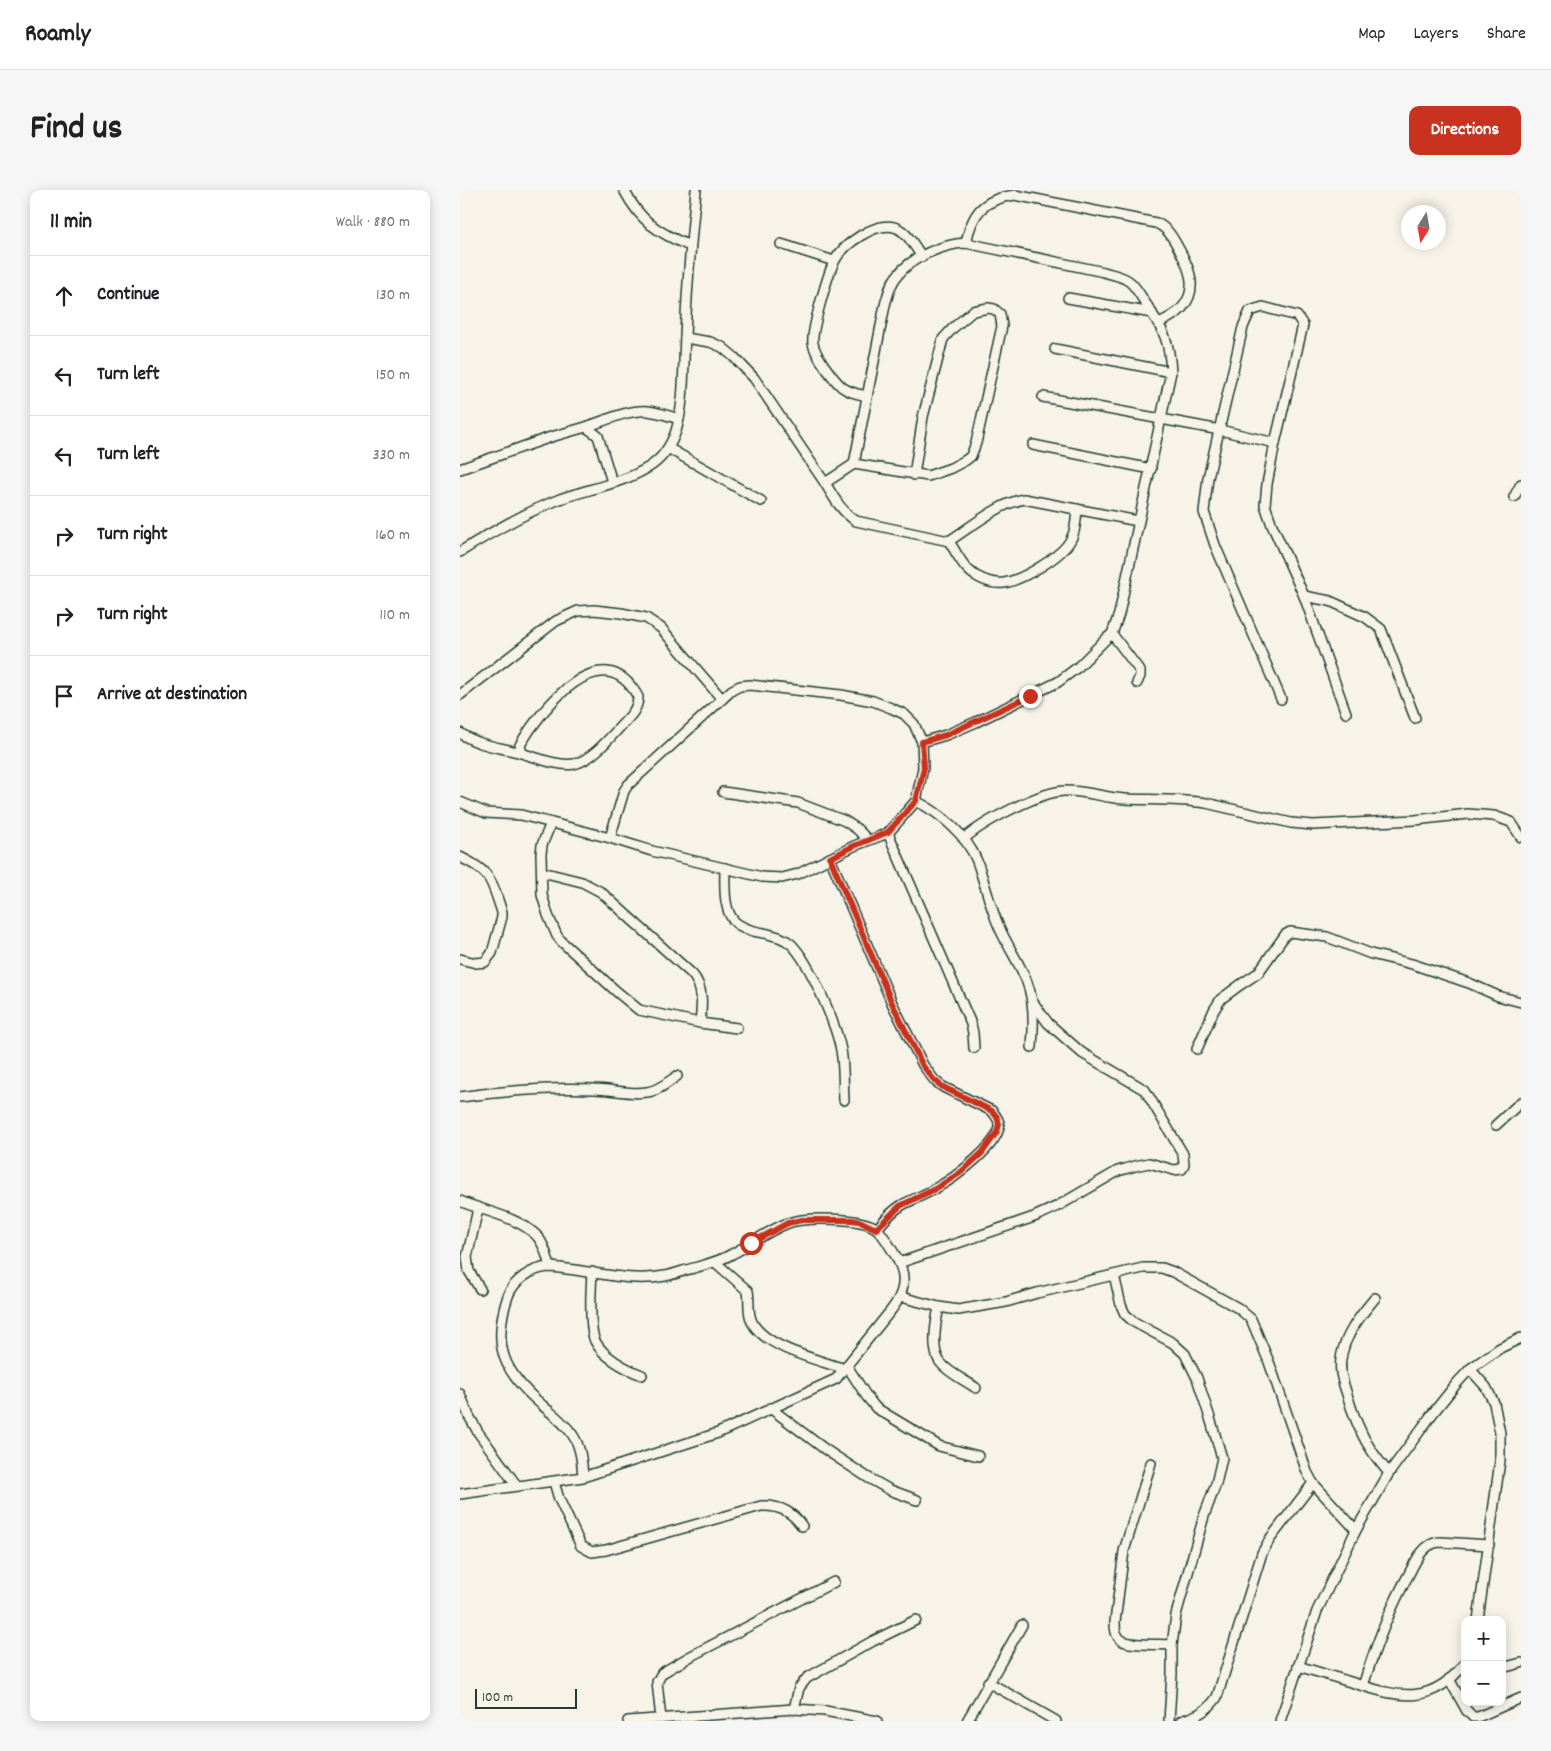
<!DOCTYPE html>
<meta charset="utf-8">
<style>
:root{--surface:#fff;--page:#f6f6f6;--text:#202124;--muted:#757577;--line:#e0e0e0;--accent:#c8321e}
body{margin:0;font-family:Dekko,sans-serif;background:var(--page);color:var(--text)}
.controls{position:absolute;right:15px;bottom:15px;display:grid;overflow:hidden;border-radius:10px;box-shadow:0 2px 12px #0003}
.controls button{width:45px;height:45px;display:grid;place-items:center;padding:0;border:0;border-bottom:1px solid var(--line);background:var(--surface);color:var(--text);font:25px sans-serif}
.compass{position:absolute;left:941px;top:15px;width:45px;height:45px;border-radius:50%;background:var(--surface);box-shadow:0 2px 12px #0003;rotate:191deg}
.scale{position:absolute;left:15px;bottom:12px;width:102px;box-sizing:border-box;padding-left:5px;border:2px solid #1f3d34;border-top:0;font-size:14px;line-height:18px;white-space:nowrap;color:#1f3d34;-webkit-text-stroke:4px #f7f3e8;paint-order:stroke}
.stop{position:absolute;width:15px;height:15px;margin:-11px;border:4px solid #c8321e;border-radius:50%;background:#fff}
.stop.end{background:#c8321e;border-color:#fff;box-shadow:0 1px 5px #0008}
.list{margin:0;padding:0;list-style:none}
h2{display:flex;justify-content:space-between;align-items:center;height:65px;margin:0;padding:0 20px;font-size:21px}
h2 small{font-size:16px;font-weight:400;color:var(--muted)}
.list li{display:grid;grid-template-columns:32px 1fr auto;gap:15px;align-items:center;box-sizing:border-box;height:80px;padding:0 20px;border-top:1px solid var(--line)}
.list b{display:block;font-size:19px;white-space:nowrap}
.list em{font-size:16px;font-style:normal;color:var(--muted)}
.icon{flex:none;width:28px;height:28px;fill:none;stroke:currentColor;stroke-width:2;stroke-linecap:round;stroke-linejoin:round}
.map{position:relative;flex:none;width:1061px;height:1531px;overflow:hidden;border-radius:10px}
header{display:flex;align-items:center;gap:30px;box-sizing:border-box;height:70px;padding:0 25px;background:var(--surface);border-bottom:1px solid var(--line)}
header strong{font-size:24px}
nav{display:flex;gap:28px;margin-inline-start:auto;font-size:18px}
.intro{display:flex;align-items:center;justify-content:space-between;box-sizing:border-box;height:120px;padding:0 30px}
h1{margin:0;font-size:35px}
.button{padding:12px 22px;border-radius:10px;background:var(--accent);color:#fff;font-size:18px;font-weight:700}
main{display:flex;gap:30px;padding:0 30px}
aside{flex:1;background:var(--surface);border-radius:10px;box-shadow:0 2px 12px #0003}
.map>svg:first-child{display:block}
.lines{fill:none;stroke-linecap:round;stroke-linejoin:round}
.minor-casing{stroke:#1f3d34;stroke-width:12}
.minor{stroke:#f7f3e8;stroke-width:9}
.route{stroke:#c8321e;stroke-width:6}
</style>
<header>
<strong>Roamly</strong>
<nav><a>Map</a><a>Layers</a><a>Share</a></nav>
</header>
<div class="intro"><h1>Find us</h1><a class="button">Directions</a></div>
<main>
<aside>
<h2>11 min<small>Walk · 880 m</small></h2>
<ul class="list">
<li><svg class="icon" aria-label="ahead" viewBox="0 0 24 24"><path d="M12 20V5M6 11l6-6 6 6"/></svg><div><b>Continue</b></div><em>130 m</em></li>
<li><svg class="icon" aria-label="left" viewBox="0 0 24 24"><path d="M17 20v-9H6M10 6l-5 5 5 5"/></svg><div><b>Turn left</b></div><em>150 m</em></li>
<li><svg class="icon" aria-label="left" viewBox="0 0 24 24"><path d="M17 20v-9H6M10 6l-5 5 5 5"/></svg><div><b>Turn left</b></div><em>330 m</em></li>
<li><svg class="icon" aria-label="right" viewBox="0 0 24 24"><path d="M7 20v-9h11M14 6l5 5-5 5"/></svg><div><b>Turn right</b></div><em>160 m</em></li>
<li><svg class="icon" aria-label="right" viewBox="0 0 24 24"><path d="M7 20v-9h11M14 6l5 5-5 5"/></svg><div><b>Turn right</b></div><em>110 m</em></li>
<li><svg class="icon" aria-label="arrive" viewBox="0 0 24 24"><path d="M6 21V4h12l-3 4 3 4H6"/></svg><div><b>Arrive at destination</b></div></li>
</ul>
</aside>
<div class="map">
<svg width="1061" height="1531" viewBox="0 0 1061 1531">
<rect width="100%" height="100%" fill="#f7f3e8"/>
<filter id="ink" filterUnits="userSpaceOnUse"><feTurbulence type="fractalNoise" baseFrequency=".02" numOctaves="2"/><feDisplacementMap in="SourceGraphic" scale="10" xChannelSelector="R" yChannelSelector="G"/><feConvolveMatrix kernelMatrix="1 2 1 2 8 2 1 2 1" color-interpolation-filters="sRGB"/></filter>
<g filter="url(#ink)">
<g class="lines">
<defs>
<g id="minor">
<path d="M164 0C180 31 198 43 230 56"/>
<path d="M506 53C512 23 523 9 555 5L696 33C708 38 713 48 719 59 729 77 739 99 722 118 716 125 707 129 699 133"/>
<polyline points="321,54 374,71"/>
<polyline points="608,108 692,123"/>
<path d="M225 148 250 152 262 157 274 167 294 188 365 293C374 308 381 321 396 331L489 351C511 337 538 314 564 309L678 331"/>
<polyline points="595,159 711,182"/>
<path d="M407 206C398 204 390 203 382 197 374 190 354 164 353 153 351 141 368 84 374 72 383 54 417 30 437 38 448 43 455 57 462 67"/>
<polyline points="583,207 760,240 815,253"/>
<path d="M126 237C145 231 168 219 188 221 198 222 209 226 219 229"/>
<polyline points="573,255 691,279"/>
<polyline points="208,258 301,311"/>
<polyline points="394,274 468,286 491,278 506,270 511,266 516,253 542,136 540,124 534,119 528,118 513,121 493,138 483,149 463,227 454,285"/>
<polyline points="0,279 91,247 126,237 138,246 152,292"/>
<path d="M365 293 394 274 425 115C428 105 430 94 437 86 451 67 483 54 506 53L644 82C653 85 663 86 670 92 677 98 681 107 686 114 704 142 709 148 711 182L659 424 652 444 647 448 618 477 598 492 516 532 486 545 462 552"/>
<polyline points="1054,307 1061,294"/>
<path d="M489 351C497 364 504 380 518 387 525 391 535 394 544 393 562 390 603 366 611 349 616 341 616 329 617 319"/>
<path d="M0 362C33 341 64 323 100 309 128 299 164 293 189 277 202 269 211 255 216 241 225 211 223 179 225 147 227 98 231 49 236 0"/>
<polyline points="844,406 870,411 905,427 921,439 955,528"/>
<polyline points="652,444 680,481 680,486 677,493"/>
<polyline points="0,505 96,431 118,421 134,420 161,423 186,428 201,438 262,509"/>
<polyline points="821,509 755,355 744,322 748,288 783,137 790,121 803,117 837,126 843,135 815,253 807,294 805,315 812,335 844,406 886,523"/>
<path d="M0 543C19 556 40 557 61 563 75 567 99 577 114 574 131 570 147 551 159 538 167 529 178 521 178 507 143 442 81 519 60 555L62 563"/>
<polyline points="263,602 338,613 385,631 397,639 408,650"/>
<path d="M456 611C480 623 506 644 517 671 524 691 529 712 537 732 544 750 555 766 563 783 575 806 574 832 572 857"/>
<polyline points="0,612 26,623 61,625 150,648 192,661 302,687 322,688 338,684 394,656 428,643 456,611 463,578 462,552 454,534 444,524 431,518 413,511 381,505 290,495 280,496 272,500 168,595 164,601 150,648"/>
<polyline points="91,633 82,655 81,664 82,705 88,725 97,746 102,752 156,801 179,820 240,833 277,838"/>
<polyline points="428,643 511,834 513,843 514,858"/>
<path d="M504 649C523 632 579 602 604 601 625 600 644 608 665 609 692 610 719 609 746 613L831 633 853 635 955 630 1008 624 1034 626 1051 632 1061 647"/>
<path d="M0 667C32 682 31 690 42 722V727L32 763 25 772 16 773 0 769"/>
<path d="M370 668 432 813 463 875 475 891 483 897 532 921C535 925 539 929 539 934 541 954 492 990 476 998 465 1005 453 1009 442 1015 432 1021 424 1030 417 1039"/>
<path d="M265 678C265 694 262 725 279 735 286 739 296 742 304 743 315 746 323 747 331 754 350 772 376 835 381 860 384 876 383 893 384 910"/>
<path d="M82 682 122 692 141 702 232 784C244 798 242 815 240 833"/>
<polyline points="737,859 754,820 761,809 780,795 798,783 825,745 830,742 867,747 911,764 952,774 1009,793 1038,806 1061,812"/>
<path d="M0 907C44 901 89 897 134 899 151 899 170 905 187 902 198 901 208 892 217 886"/>
<polyline points="1036,935 1061,912"/>
<path d="M0 1011C23 1021 58 1027 76 1045 84 1053 87 1066 90 1077"/>
<polyline points="18,1019 7,1067 9,1081 20,1099"/>
<path d="M255 1072 288 1101C290 1111 287 1122 292 1132 305 1158 359 1170 385 1179"/>
<polyline points="439,1073 574,1027 598,1016 658,981 675,976 689,973 714,980 722,979 724,974 723,964 685,900 622,863 588,833 572,811"/>
<path d="M132 1082C131 1098 129 1138 135 1151 143 1167 166 1179 182 1185"/>
<polyline points="654,1085 661,1115 665,1124 674,1132 713,1153 725,1164 737,1188 750,1228 762,1268 756,1294 744,1326 716,1425 712,1455 712,1484 709,1531"/>
<polyline points="441,1107 479,1117 498,1120 546,1112 577,1103 683,1078 702,1078 713,1082 778,1118 791,1129 809,1172 847,1282 853,1293 896,1340"/>
<path d="M915 1108C898 1128 877 1155 881 1183 883 1195 888 1206 891 1217 901 1245 909 1260 929 1283"/>
<path d="M479 1117C476 1131 471 1160 480 1172 488 1183 505 1190 516 1198"/>
<polyline points="387,1176 407,1207 416,1218 479,1256 518,1266"/>
<polyline points="1010,1179 1026,1197 1034,1213 1040,1243 1040,1271 1018,1430"/>
<polyline points="0,1204 9,1226 18,1242 57,1296"/>
<polyline points="310,1218 366,1260 407,1287 430,1300 457,1310"/>
<path d="M691 1273 664 1361 655 1432C655 1438 655 1445 661 1450 670 1456 701 1454 712 1455"/>
<path d="M94 1292 99 1309 121 1356 132 1362 146 1360 301 1316C318 1315 332 1321 342 1336"/>
<path d="M0 1304 123 1287 258 1243 376 1189 432 1119C444 1103 447 1089 438 1070 434 1063 423 1044 417 1039 403 1027 345 1027 328 1033 309 1040 291 1054 272 1064 257 1073 240 1076 223 1081 217 1083 211 1085 205 1086 175 1092 144 1084 115 1080 106 1079 97 1077 89 1077 72 1078 53 1091 48 1106 31 1156 44 1183 82 1215 92 1224 104 1232 112 1244 121 1256 122 1273 123 1287"/>
<path d="M838 1476C858 1482 877 1488 897 1494 941 1508 973 1515 1005 1473"/>
<polyline points="1042,1478 1061,1473"/>
<polyline points="989,1489 1007,1521 1013,1527 1018,1527 1061,1508"/>
<polyline points="528,1492 596,1531"/>
<path d="M903 1496C915 1457 930 1418 950 1382 954 1374 959 1363 967 1357 971 1354 976 1352 981 1352L1029 1355"/>
<polyline points="334,1519 339,1498 347,1488 413,1451 456,1430"/>
<polyline points="201,1529 197,1492 202,1483 231,1466 374,1392"/>
<polyline points="168,1531 334,1519 365,1521 417,1531"/>
<polyline points="507,1531 562,1435"/>
<path d="M721 1531C736 1526 748 1521 757 1507L802 1363 810 1349 853 1293"/>
<polyline points="820,1531 857,1421 896,1340 929,1283 973,1223 997,1193 1010,1179 1040,1158 1061,1148"/>
</g>
</defs>
<use href="#minor" class="minor-casing"/>
<use href="#minor" class="minor"/>
</g>
</g>
<g class="lines" filter="url(#ink)">
<polyline class="route" points="291,1053 328,1033 342,1030 391,1030 399,1031 416,1039 440,1016 475,999 500,983 522,963 537,942 539,934 537,927 532,921 483,897 475,891 463,876 432,813 370,668 394,656 428,642 456,611 464,578 462,552 486,545 570,506"/>
</g>
</svg>
<div class="controls">
<button>+</button>
<button>−</button>
</div>
<svg class="compass" viewBox="-18 -18 36 36"><path d="M0-13l5 13h-10z" fill="#e53935"/><path d="M0 13l5-13h-10z" fill="#757577"/></svg>
<div class="scale">100 m</div>
<div class="stop" style="left:291px;top:1053px"></div>
<div class="stop end" style="left:570px;top:506px"></div>
</div>
</main>
